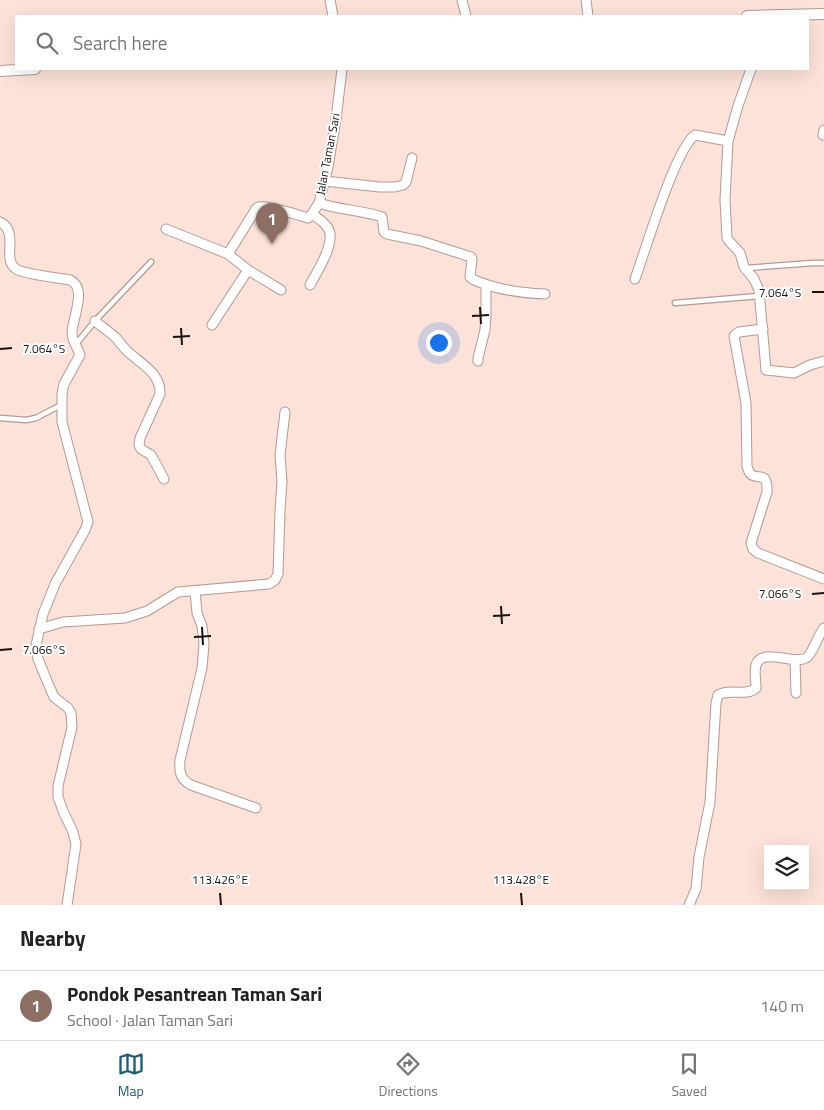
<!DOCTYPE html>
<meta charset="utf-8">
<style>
:root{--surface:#fff;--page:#f6f6f6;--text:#222;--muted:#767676;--line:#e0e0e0;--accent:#1c5f73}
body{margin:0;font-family:"Titillium Web",sans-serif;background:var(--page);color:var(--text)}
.controls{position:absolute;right:15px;bottom:15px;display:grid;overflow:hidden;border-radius:0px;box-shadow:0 5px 20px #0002}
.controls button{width:45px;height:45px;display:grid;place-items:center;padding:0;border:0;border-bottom:1px solid var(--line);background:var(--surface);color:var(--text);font:25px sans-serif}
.you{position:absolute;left:438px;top:342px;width:18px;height:18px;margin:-12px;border:4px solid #fff;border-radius:50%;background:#1a73e8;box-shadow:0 0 0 8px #1a73e833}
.badge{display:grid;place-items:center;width:32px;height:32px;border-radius:50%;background:var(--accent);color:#fff;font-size:16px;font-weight:700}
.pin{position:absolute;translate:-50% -41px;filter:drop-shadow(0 1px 2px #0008)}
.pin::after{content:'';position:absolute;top:26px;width:18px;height:15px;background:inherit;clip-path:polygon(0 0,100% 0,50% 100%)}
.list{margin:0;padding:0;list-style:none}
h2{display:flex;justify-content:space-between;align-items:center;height:65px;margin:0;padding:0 20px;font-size:21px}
h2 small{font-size:16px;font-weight:400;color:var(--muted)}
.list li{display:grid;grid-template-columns:32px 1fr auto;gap:15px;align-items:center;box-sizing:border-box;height:70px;padding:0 20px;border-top:1px solid var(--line)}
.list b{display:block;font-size:19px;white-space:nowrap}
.list p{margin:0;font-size:16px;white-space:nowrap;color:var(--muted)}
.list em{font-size:16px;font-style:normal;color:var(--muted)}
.icon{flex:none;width:28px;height:28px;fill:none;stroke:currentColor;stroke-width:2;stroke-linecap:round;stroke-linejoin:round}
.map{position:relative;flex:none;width:824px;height:905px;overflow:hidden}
.search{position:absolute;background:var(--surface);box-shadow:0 5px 20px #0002;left:15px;right:15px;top:15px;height:55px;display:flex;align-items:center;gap:12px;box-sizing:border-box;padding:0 18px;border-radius:0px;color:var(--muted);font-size:19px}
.sheet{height:135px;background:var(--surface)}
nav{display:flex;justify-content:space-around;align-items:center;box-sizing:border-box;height:70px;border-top:1px solid var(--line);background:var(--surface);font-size:14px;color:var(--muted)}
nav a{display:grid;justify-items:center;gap:2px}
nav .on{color:var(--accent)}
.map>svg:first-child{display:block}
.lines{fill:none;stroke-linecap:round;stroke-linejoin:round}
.service-casing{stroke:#b39b92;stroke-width:7}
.minor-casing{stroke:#b39b92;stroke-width:11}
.tertiary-casing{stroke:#b39b92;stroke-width:12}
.service{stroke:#fff;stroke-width:4.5}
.minor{stroke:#fff;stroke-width:9}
.tertiary{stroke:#fff;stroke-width:10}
.ticks{fill:none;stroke:#1b130f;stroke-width:2}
.labels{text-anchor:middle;stroke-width:4;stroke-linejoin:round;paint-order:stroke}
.street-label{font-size:12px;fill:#1b130f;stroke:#fff}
.ticks-label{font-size:12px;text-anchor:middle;fill:#1b130f;stroke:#fff;stroke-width:4;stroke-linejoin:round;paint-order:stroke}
</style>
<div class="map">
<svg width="824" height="905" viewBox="0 0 824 905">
<rect width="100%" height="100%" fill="#fce2d8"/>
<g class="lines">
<defs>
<g id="service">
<polyline points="747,268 813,263 824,263"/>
<polyline points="675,303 759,296"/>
<polyline points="76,344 95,321 151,262"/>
<polyline points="0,418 26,420 36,418 61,405"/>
</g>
<g id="minor">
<polyline points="330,0 333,16"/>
<polyline points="462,0 466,16"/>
<polyline points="586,0 588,16"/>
<polyline points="751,69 738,106 728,141 725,200 727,238 729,241 740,253 744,267 754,279 759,290 766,370 794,373 810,365 824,361"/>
<polyline points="823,135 824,130"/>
<polyline points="324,181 380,187 395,187 403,185 406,182 412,158"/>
<path d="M319 203C339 210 361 210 382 217L384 232 387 234 421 241 471 257 472 259 470 277C474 281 479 282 485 284 504 291 524 293 545 294"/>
<path d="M0 222C20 232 1 259 16 269 23 274 59 278 70 280 88 288 72 319 72 333 72 341 78 348 80 355L64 384 62 394V422L88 522 85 530 55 584 43 614 36 645 38 659 47 681 54 697 68 708 71 713 72 727 58 786V797L63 811 73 832 76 844 67 905"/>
<polyline points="166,229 228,254 248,270 281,290"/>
<path d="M228 254 256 209C257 208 258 207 259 207 268 205 298 215 308 218L312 214 319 203 328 167 336 119 342 69"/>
<path d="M635 279C645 252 675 149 695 135L728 141"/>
<path d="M310 285C317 272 335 244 329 230 326 223 318 218 312 214"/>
<path d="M95 321C102 327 110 332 117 339 120 343 123 347 127 351 141 364 161 373 160 394L140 438 139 445 141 449 151 455 164 479"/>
<polyline points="212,325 248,270"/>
<path d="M763 329 739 332 736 334 734 336 746 403 747 466C752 488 768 464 767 492L751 543 753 549 758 553 824 579"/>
<polyline points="478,361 478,358 485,330 486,314 486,285"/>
<path d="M195 591 197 613 202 626 204 644 202 668 180 760C179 772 180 779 191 785L256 808"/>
<polyline points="39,629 63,622 125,618 147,611 178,592 269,584 275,580 278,574 280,511 282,482 280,455 285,412"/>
<polyline points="795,660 796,693"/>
<path d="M689 905 696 889 699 857 710 802 716 703 718 695C729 688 747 697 756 688 756 681 754 672 756 665 762 647 793 665 806 658 812 655 818 635 824 628"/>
</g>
<g id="tertiary">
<polyline points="747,16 824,14"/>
<polyline points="0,71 35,69"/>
</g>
</defs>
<use href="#service" class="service-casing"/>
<use href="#minor" class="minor-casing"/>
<use href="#tertiary" class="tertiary-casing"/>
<use href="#service" class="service"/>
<use href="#minor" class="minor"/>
<use href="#tertiary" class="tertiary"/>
</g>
<path class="ticks" d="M812 292H824M480 307 481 324M472 316 489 315M181 328 182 345M173 337 190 336M0 349 12 348M812 594 824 593M501 606 502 624M493 616 510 615M202 627 203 645M194 637 211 636M0 650 12 649M220 893 221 905M521 893 522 905"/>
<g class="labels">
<g class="street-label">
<text transform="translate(328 154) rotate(-79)" y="4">Jalan Taman Sari</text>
</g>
</g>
<g class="ticks-label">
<text x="780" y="297">7.064°S</text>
<text x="44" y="353">7.064°S</text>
<text x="780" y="598">7.066°S</text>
<text x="44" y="654">7.066°S</text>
<text x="220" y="884">113.426°E</text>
<text x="521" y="884">113.428°E</text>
</g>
</svg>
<div class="controls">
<button><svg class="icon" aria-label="layers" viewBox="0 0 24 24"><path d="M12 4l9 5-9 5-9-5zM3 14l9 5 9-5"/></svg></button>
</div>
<div class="you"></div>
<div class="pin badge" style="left:272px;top:244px;background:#8d6e63">1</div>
<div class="search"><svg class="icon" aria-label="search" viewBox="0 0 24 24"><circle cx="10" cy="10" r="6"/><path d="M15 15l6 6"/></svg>Search here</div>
</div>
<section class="sheet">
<h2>Nearby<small></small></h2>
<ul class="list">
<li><span class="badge" style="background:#8d6e63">1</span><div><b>Pondok Pesantrean Taman Sari</b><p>School · Jalan Taman Sari</p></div><em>140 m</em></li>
</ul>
</section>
<nav>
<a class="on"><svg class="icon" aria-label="map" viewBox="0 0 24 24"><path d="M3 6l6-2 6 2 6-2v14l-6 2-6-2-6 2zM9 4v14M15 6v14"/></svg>Map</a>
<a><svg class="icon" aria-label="directions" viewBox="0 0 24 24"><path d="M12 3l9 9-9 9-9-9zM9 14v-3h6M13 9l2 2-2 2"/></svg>Directions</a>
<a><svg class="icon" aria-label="saved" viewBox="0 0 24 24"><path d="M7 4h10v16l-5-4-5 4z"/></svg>Saved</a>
</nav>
